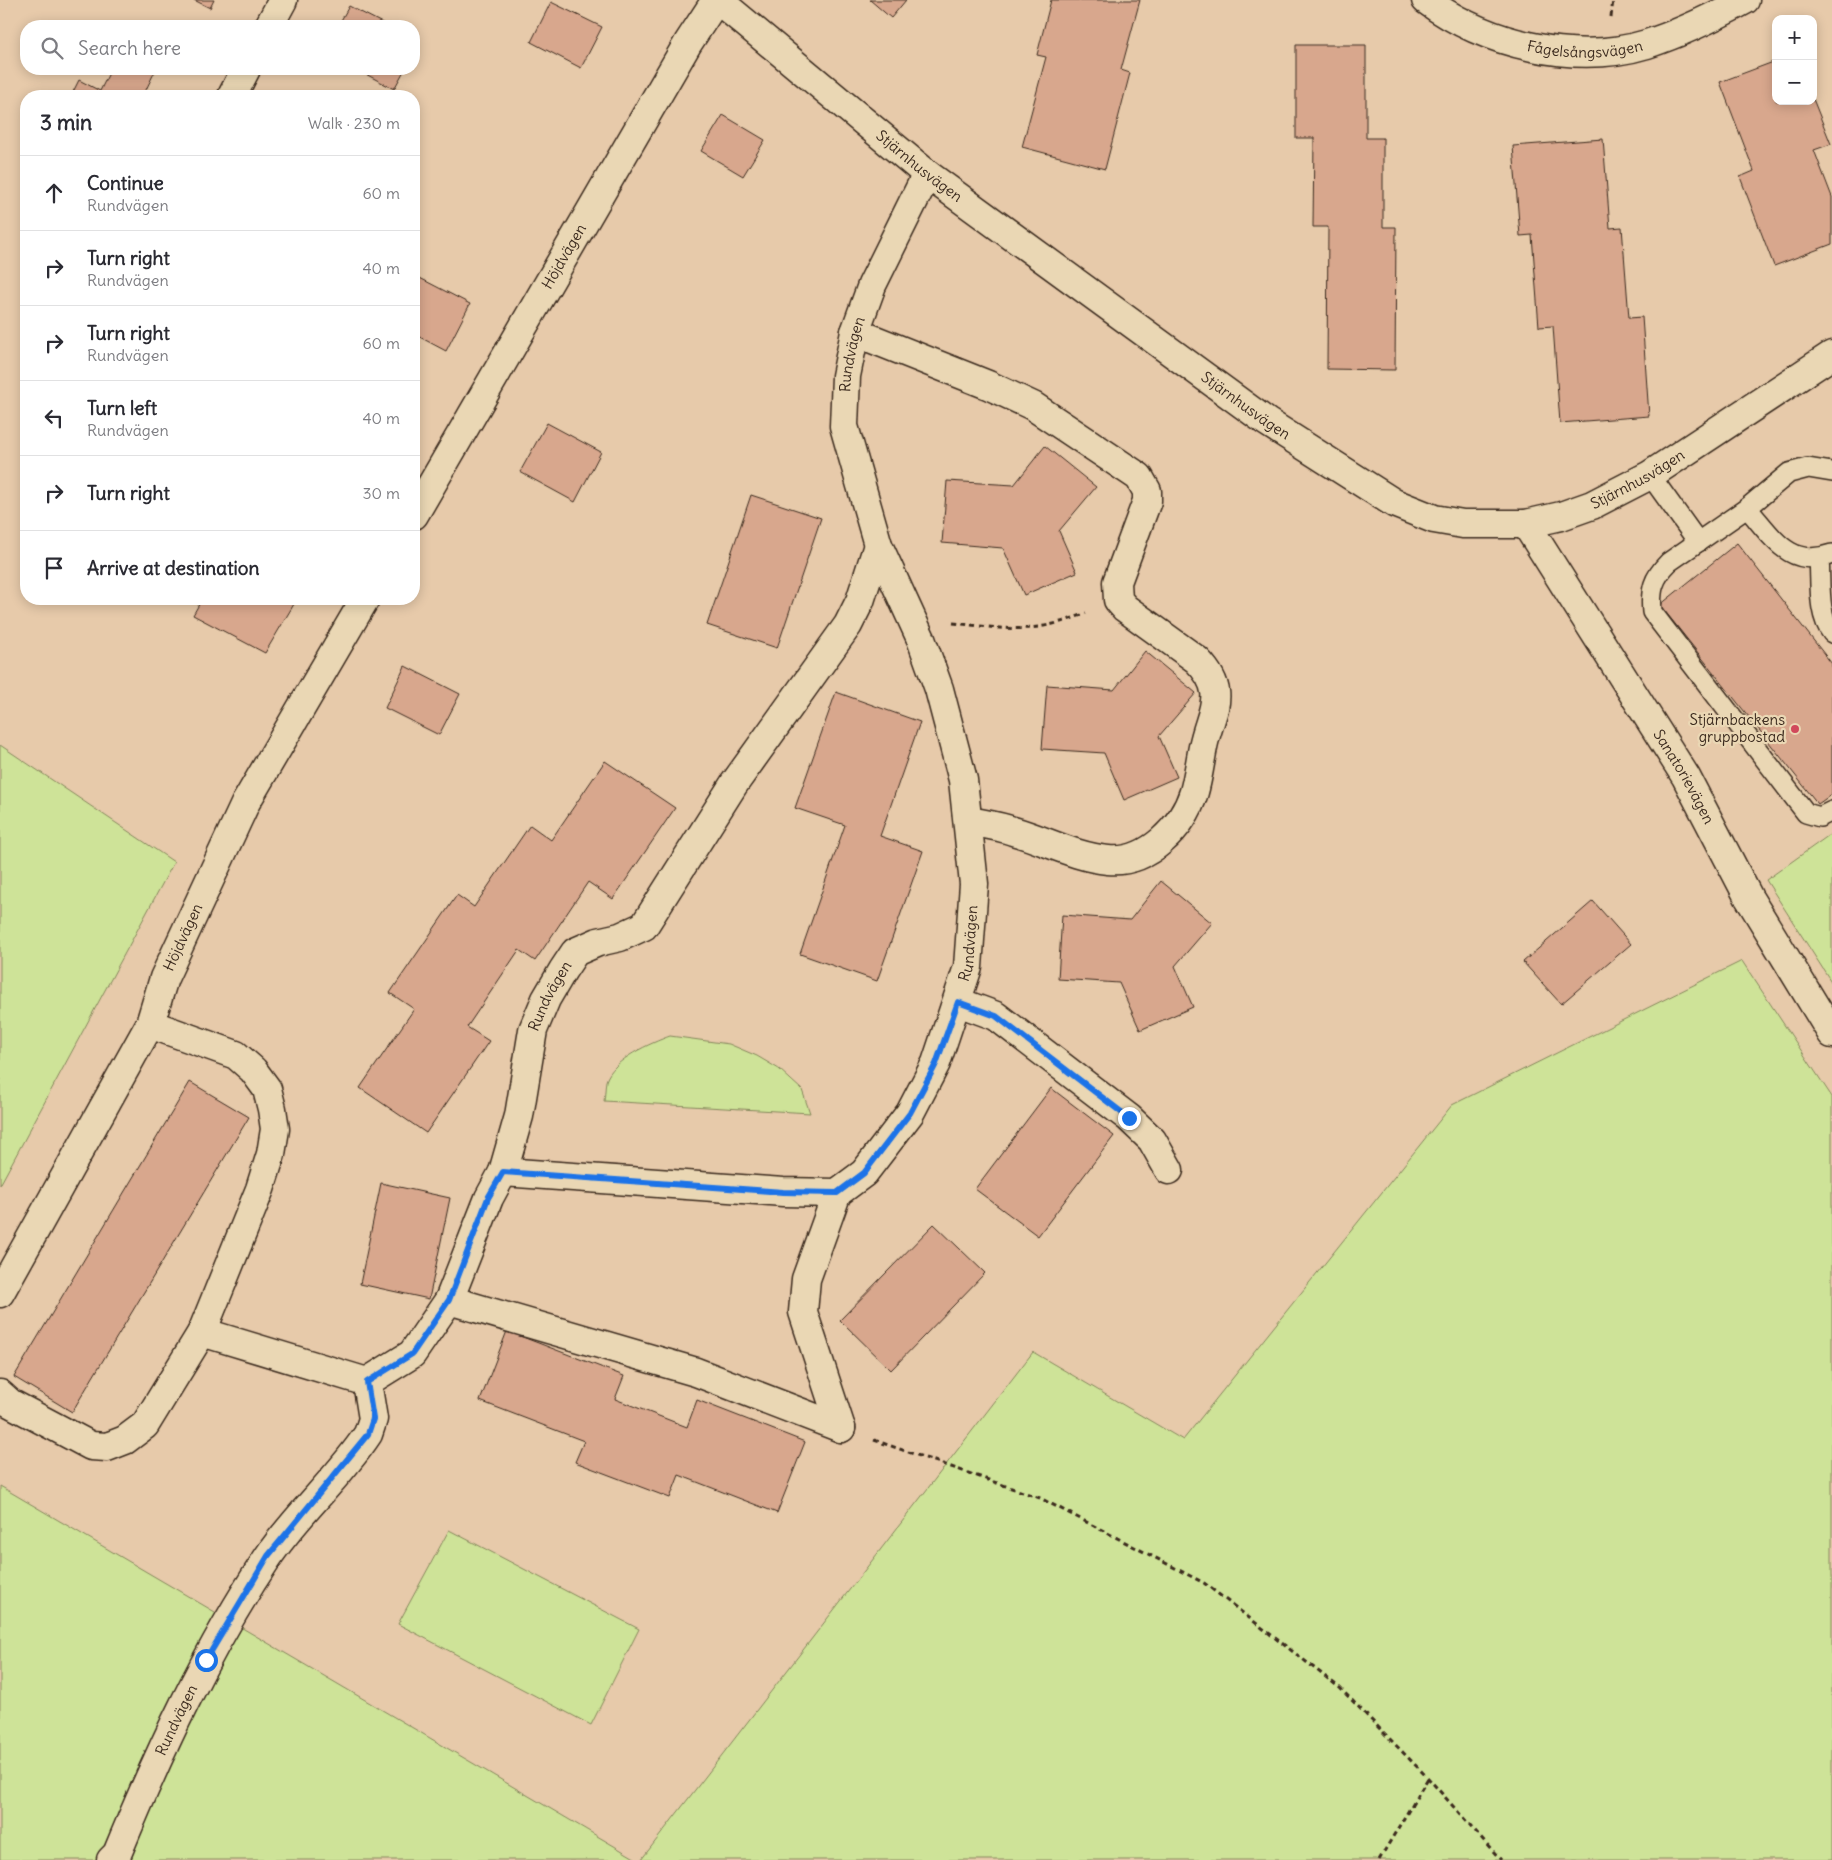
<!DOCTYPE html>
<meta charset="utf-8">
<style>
:root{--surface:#fff;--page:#f7f7f7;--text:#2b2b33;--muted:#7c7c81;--line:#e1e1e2}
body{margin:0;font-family:Delius,sans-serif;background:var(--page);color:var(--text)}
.controls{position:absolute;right:15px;top:15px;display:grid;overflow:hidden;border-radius:10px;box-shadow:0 2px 12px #0003}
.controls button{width:45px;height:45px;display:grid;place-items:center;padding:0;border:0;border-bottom:1px solid var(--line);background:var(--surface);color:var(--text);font:25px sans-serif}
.stop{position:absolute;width:15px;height:15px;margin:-11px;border:4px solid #1a73e8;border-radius:50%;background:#fff}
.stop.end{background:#1a73e8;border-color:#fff;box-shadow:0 1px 5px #0008}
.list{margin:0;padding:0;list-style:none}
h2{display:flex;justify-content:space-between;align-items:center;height:65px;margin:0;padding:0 20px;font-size:21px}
h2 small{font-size:16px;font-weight:400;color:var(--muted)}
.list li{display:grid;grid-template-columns:32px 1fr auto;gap:15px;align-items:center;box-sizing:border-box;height:75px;padding:0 20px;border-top:1px solid var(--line)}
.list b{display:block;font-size:19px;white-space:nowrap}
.list p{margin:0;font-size:16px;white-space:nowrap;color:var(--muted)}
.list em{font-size:16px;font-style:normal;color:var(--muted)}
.icon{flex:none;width:28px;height:28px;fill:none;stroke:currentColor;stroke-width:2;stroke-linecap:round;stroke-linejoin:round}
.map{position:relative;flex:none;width:1832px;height:1860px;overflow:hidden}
.search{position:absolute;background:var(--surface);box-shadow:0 2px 12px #0003;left:20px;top:20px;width:400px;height:55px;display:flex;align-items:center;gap:12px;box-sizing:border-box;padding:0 18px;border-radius:20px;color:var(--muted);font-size:19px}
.panel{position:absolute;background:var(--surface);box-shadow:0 2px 12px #0003;left:20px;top:90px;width:400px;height:515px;border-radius:20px}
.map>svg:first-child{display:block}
.green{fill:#cee398;stroke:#84865b}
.building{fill:#d8a78d;stroke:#3b2a1e}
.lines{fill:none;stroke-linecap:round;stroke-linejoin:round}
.service-casing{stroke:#3b2a1e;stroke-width:22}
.minor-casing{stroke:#3b2a1e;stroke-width:31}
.path{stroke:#3b2a1e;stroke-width:3;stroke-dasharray:5 4;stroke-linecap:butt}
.service{stroke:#ead7b4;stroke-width:19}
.minor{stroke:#ead7b4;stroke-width:28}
.route{stroke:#1a73e8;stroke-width:6}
.poi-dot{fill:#d1495b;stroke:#ead7b4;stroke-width:2}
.labels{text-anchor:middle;stroke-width:4.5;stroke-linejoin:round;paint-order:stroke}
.street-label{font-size:15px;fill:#3b2a1e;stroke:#ead7b4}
.poi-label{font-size:15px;fill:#3b2a1e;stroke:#ead7b4;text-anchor:end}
</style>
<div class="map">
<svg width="1832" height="1860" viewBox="0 0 1832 1860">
<rect width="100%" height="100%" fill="#e7caaa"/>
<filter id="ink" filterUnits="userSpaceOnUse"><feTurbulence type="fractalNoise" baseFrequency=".02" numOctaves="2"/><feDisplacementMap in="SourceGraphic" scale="10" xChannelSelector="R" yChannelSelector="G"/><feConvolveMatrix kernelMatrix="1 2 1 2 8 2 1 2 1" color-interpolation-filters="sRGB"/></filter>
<g filter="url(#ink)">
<g class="green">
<polygon points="0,745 174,862 0,1185"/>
<polygon points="1832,833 1832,983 1766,880"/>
<polygon points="1742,961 1832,1097 1832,1860 641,1860 1033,1352 1183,1440 1452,1105"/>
<path d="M670 1036 729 1044 757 1056 779 1069 802 1090 810 1113 604 1101C605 1095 605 1087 606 1081 613 1059 651 1043 670 1036Z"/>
<polygon points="0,1486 638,1860 0,1860"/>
<polygon points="449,1530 639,1629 591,1725 398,1624"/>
</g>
<g class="building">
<polygon points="194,0 214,0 210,8"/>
<polygon points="870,0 906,0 891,18"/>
<polygon points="1051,0 1140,0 1121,70 1130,73 1105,169 1022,147 1046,57 1037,55"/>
<polygon points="551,2 602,27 581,68 531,42"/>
<polygon points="349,6 388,26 338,26"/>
<polygon points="1296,45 1366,45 1366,138 1383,138 1383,227 1396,227 1395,370 1327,369 1328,227 1313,227 1314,138 1296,138"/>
<polygon points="1776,61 1776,101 1813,101 1813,99 1831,144 1814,150 1832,197 1832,244 1774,266 1740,177 1754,171 1720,82"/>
<polygon points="111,69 156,69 143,96 71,96 79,80 100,91"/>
<polygon points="356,69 405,69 394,89"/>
<polygon points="723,115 765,140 743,176 701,151"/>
<polygon points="1603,139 1610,228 1622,227 1629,318 1642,317 1649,416 1560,423 1553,326 1539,327 1532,235 1520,236 1513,146"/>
<polygon points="414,275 470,304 446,351 414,334"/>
<polygon points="547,423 601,452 575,502 520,472"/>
<polygon points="1045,446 1096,487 1059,531 1077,572 1024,595 1003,548 942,543 947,481 1014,485"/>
<polygon points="751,495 821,518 777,648 707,625"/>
<polygon points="1737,543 1832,664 1832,794 1818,804 1660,605"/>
<polygon points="202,599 297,599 265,653 193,615"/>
<polygon points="1145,651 1196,693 1159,736 1177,777 1124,800 1104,753 1042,749 1047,685 1114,690"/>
<polygon points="405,666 460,694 439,735 385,708"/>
<polygon points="836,692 920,722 880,836 923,851 877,981 800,954 845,825 795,808"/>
<polygon points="605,761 675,808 613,899 588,882 535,961 519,950 467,1027 489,1041 426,1133 360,1088 414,1009 390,993 457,895 474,907 530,825 551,840"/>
<polygon points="1161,881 1212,923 1175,966 1193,1007 1140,1030 1119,983 1058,979 1062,915 1130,920"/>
<polygon points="1593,901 1631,944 1561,1004 1523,962"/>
<polygon points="190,1082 249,1117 72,1412 14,1377"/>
<polygon points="1051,1088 1114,1136 1038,1236 975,1189"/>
<polygon points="381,1183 450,1198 429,1299 360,1284"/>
<polygon points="934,1224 985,1273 891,1370 840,1320"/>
<polygon points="507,1331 624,1376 615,1399 687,1427 697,1400 805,1442 777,1513 679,1475 670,1498 575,1462 584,1441 480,1401"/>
</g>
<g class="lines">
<defs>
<g id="service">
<path d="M1832 472 1808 468 1789 473 1747 508 1669 562C1653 578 1650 590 1652 612L1806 813 1820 817 1832 811"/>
<polyline points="1650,475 1698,542"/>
<path d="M1747 508C1773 537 1789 569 1832 554"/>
<path d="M1819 558C1821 582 1817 614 1832 633"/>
</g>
<g id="minor">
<path id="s1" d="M718 0 927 174 1267 422 1394 503 1434 519 1463 524H1526L1561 516 1592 505 1650 475 1832 355"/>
<path id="s2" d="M1426 0C1485 44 1575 66 1647 44 1681 33 1714 17 1745 0"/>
<polyline points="269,26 283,0"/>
<polyline points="232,96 246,69"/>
<path d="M855 332 988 385 1033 406 1139 477 1147 491V501L1117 582 1118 600 1125 608 1197 660C1230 694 1210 711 1203 747 1200 762 1198 778 1194 792 1183 827 1148 864 1108 860 1075 857 1045 840 1013 831 999 826 984 824 969 821"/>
<path id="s3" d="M414 515 688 43 716 0"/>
<path id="s4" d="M1526 524 1686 777 1749 898 1832 1034"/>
<polyline points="958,1002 996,1016 1129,1118 1152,1140 1169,1170"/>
<path id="s5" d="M503 1172 783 1192 837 1193 864 1173 910 1113 936 1063 968 967 974 884 963 780 939 689 921 639 878 545 844 426 846 376 855 332 872 285 927 174"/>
<polyline points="837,1193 806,1279 803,1312 841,1428"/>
<path id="s6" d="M0 1293 150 1024 164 978 246 802 365 599"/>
<polyline points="449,1300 696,1372 841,1428"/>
<polyline points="202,1332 367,1382"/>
<polyline points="0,1394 10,1403 91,1446 107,1447 125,1440 145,1425 202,1332 260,1189 271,1154 275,1129 272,1109 267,1089 253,1070 236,1055 150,1024"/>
<path id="s7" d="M111 1860 117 1854C159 1752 206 1650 268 1557 297 1514 339 1478 368 1434L373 1419 367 1382 412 1354 449 1300 489 1198 503 1172 519 1116 533 1030 546 999 563 970 575 952 598 942 620 937 644 926 734 784 848 625 860 601 878 545"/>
</g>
</defs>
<use href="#service" class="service-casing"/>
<use href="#minor" class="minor-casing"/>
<g class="path">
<polyline points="1611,17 1613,0"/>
<path d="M953 623C1008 629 1033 635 1086 613"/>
<polyline points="874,1440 1040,1498 1204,1583 1340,1688 1428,1778 1501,1860"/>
<polyline points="1379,1860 1428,1778"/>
</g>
<use href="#service" class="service"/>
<use href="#minor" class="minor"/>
</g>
</g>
<g class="lines" filter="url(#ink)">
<polyline class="route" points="206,1660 268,1556 368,1434 373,1419 367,1382 412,1354 449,1300 488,1198 503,1172 783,1192 837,1193 864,1173 910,1113 936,1064 958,1002 996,1016 1129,1118"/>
</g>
<circle class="poi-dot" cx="1795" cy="729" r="5"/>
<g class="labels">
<g class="street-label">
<text dy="5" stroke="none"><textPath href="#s2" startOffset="170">Fågelsångsvägen</textPath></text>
<text dy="5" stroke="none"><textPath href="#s1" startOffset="261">Stjärnhusvägen</textPath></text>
<text dy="5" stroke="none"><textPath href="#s3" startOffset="299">Höjdvägen</textPath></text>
<text dy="5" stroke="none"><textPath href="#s5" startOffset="1236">Rundvägen</textPath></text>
<text dy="5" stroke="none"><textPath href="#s1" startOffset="666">Stjärnhusvägen</textPath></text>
<text dy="5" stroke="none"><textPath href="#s1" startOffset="1100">Stjärnhusvägen</textPath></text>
<text dy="5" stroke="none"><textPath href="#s4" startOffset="298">Sanatorievägen</textPath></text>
<text dy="5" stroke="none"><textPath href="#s6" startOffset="401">Höjdvägen</textPath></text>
<text dy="5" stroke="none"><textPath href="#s5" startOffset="625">Rundvägen</textPath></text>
<text dy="5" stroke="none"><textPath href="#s7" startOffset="995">Rundvägen</textPath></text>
<text dy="5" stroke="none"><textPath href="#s7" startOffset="155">Rundvägen</textPath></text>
</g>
<g class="poi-label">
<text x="1785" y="725">Stjärnbackens<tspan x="1785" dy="17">gruppbostad</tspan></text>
</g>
</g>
</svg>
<div class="controls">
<button>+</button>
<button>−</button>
</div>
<div class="stop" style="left:206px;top:1660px"></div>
<div class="stop end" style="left:1129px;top:1118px"></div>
<div class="search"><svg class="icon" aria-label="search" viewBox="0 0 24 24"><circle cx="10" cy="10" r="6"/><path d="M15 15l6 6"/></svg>Search here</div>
<section class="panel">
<h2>3 min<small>Walk · 230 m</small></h2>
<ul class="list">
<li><svg class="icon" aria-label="ahead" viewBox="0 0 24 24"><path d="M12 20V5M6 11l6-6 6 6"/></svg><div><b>Continue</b><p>Rundvägen</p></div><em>60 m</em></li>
<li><svg class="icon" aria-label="right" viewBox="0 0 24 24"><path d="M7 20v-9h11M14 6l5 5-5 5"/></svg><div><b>Turn right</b><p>Rundvägen</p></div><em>40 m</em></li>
<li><svg class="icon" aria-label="right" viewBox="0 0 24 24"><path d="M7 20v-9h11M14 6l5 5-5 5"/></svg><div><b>Turn right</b><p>Rundvägen</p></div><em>60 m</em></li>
<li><svg class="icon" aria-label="left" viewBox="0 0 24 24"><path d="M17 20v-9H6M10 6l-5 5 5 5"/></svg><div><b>Turn left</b><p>Rundvägen</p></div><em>40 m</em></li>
<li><svg class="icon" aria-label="right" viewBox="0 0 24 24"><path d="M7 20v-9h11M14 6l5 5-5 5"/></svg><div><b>Turn right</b></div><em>30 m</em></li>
<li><svg class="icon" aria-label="arrive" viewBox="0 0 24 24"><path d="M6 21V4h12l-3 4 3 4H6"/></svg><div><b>Arrive at destination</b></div></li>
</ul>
</section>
</div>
